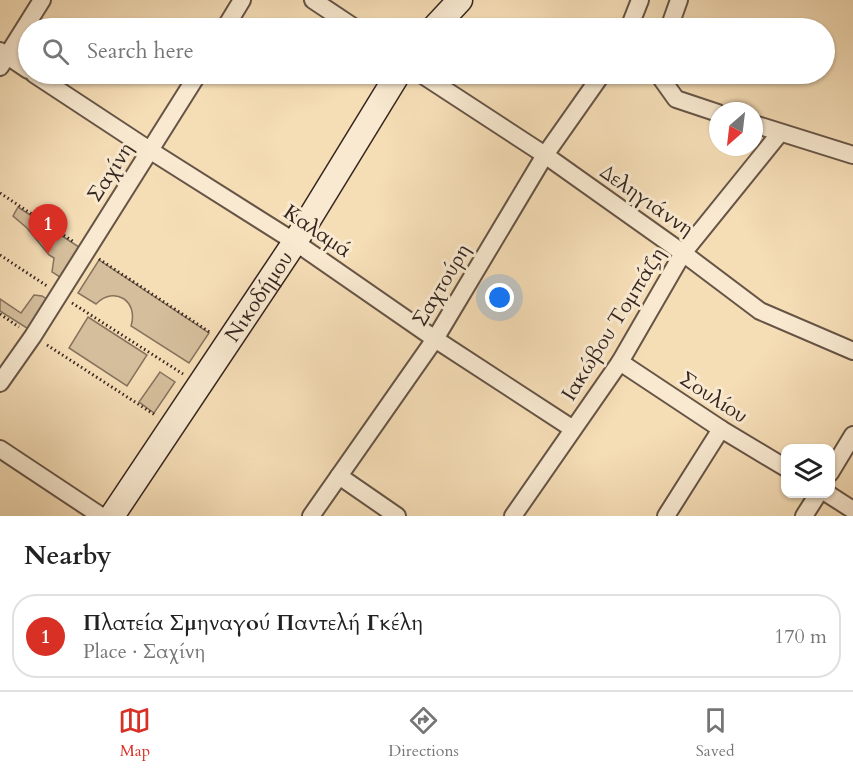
<!DOCTYPE html>
<meta charset="utf-8">
<style>
:root{--surface:#fff;--page:#f2f2f2;--text:#222;--muted:#767676;--line:#e0e0e0;--accent:#d93025}
body{margin:0;font-family:Cardo,serif;background:var(--page);color:var(--text)}
.controls{position:absolute;right:18px;bottom:18px;display:grid;overflow:hidden;border-radius:12px;box-shadow:0 2px 4px #0004}
.controls button{width:54px;height:54px;display:grid;place-items:center;padding:0;border:0;border-bottom:2px solid var(--line);background:var(--surface);color:var(--text);font:30px sans-serif}
.compass{position:absolute;left:709px;top:102px;width:54px;height:54px;border-radius:50%;background:var(--surface);box-shadow:0 2px 4px #0004;rotate:208deg}
.you{position:absolute;left:500px;top:298px;width:21px;height:21px;margin:-15px;border:4px solid #fff;border-radius:50%;background:#1a73e8;box-shadow:0 0 0 9px #1a73e833}
.badge{display:grid;place-items:center;width:39px;height:39px;border-radius:50%;background:var(--accent);color:#fff;font-size:20px;font-weight:700}
.pin{position:absolute;translate:-50% -50px;filter:drop-shadow(0 2px 3px #0008)}
.pin::after{content:'';position:absolute;top:32px;width:21px;height:18px;background:inherit;clip-path:polygon(0 0,100% 0,50% 100%)}
.list{margin:0;padding:0;list-style:none}
h2{display:flex;justify-content:space-between;align-items:center;height:78px;margin:0;padding:0 24px;font-size:26px}
h2 small{font-size:20px;font-weight:400;color:var(--muted)}
.list li{display:grid;grid-template-columns:39px 1fr auto;gap:18px;align-items:center;box-sizing:border-box;height:84px;margin:0 12px 12px;padding:0 12px;border:2px solid var(--line);border-radius:24px}
.list b{display:block;font-size:22px;white-space:nowrap}
.list p{margin:0;font-size:20px;white-space:nowrap;color:var(--muted)}
.list em{font-size:20px;font-style:normal;color:var(--muted)}
.icon{flex:none;width:33px;height:33px;fill:none;stroke:currentColor;stroke-width:2;stroke-linecap:round;stroke-linejoin:round}
.map{position:relative;flex:none;width:853px;height:516px;overflow:hidden}
.search{position:absolute;background:var(--surface);box-shadow:0 2px 4px #0004;left:18px;right:18px;top:18px;height:66px;display:flex;align-items:center;gap:15px;box-sizing:border-box;padding:0 21px;border-radius:33px;color:var(--muted);font-size:22px}
.sheet{height:174px;background:var(--surface)}
nav{display:flex;justify-content:space-around;align-items:center;box-sizing:border-box;height:84px;border-top:2px solid var(--line);background:var(--surface);font-size:16px;color:var(--muted)}
nav a{display:grid;justify-items:center;gap:3px}
nav .on{color:var(--accent)}
.map>svg:first-child{display:block}
.green{fill:#d5be9c;stroke:#86725e;stroke-width:1.5}
.lines{fill:none;stroke-linecap:round;stroke-linejoin:round}
.street-casing{stroke:#665446;stroke-width:20}
.secondary-casing{stroke:#362620;stroke-width:27}
.path{stroke:#362620;stroke-width:3;stroke-dasharray:1.5 3;stroke-linecap:butt}
.street{stroke:#f8e9d0;stroke-width:16}
.secondary{stroke:#f8e9d0;stroke-width:24}
.labels{text-anchor:middle;stroke-width:6;stroke-linejoin:round;paint-order:stroke}
.street-label{font-size:21px;fill:#362620;stroke:#f8e9d0}
</style>
<div class="map">
<svg width="853" height="516" viewBox="0 0 853 516">
<rect width="100%" height="100%" fill="#f5ddb6"/>
<filter id="stains"><feTurbulence type="fractalNoise" baseFrequency=".00333" numOctaves="4"/><feColorMatrix values="0 0 0 0 .2 0 0 0 0 .09 0 0 0 0 .02 0 0 0 .5 -.17"/></filter>
<radialGradient id="worn" r=".72"><stop offset=".6" stop-color="#630" stop-opacity="0"/><stop offset="1" stop-color="#630" stop-opacity=".3"/></radialGradient>
<g class="green">
<polygon points="18,207 85,251 66,281 52,272 54,258 49,255 27,228 13,216"/>
<path d="M99 260 209 333 189 363 131 326C139 301 114 285 96 304L78 293Z"/>
<polygon points="34,295 42,296 48,300 33,332 0,311 0,299 21,313"/>
<polygon points="88,317 147,355 127,386 69,348"/>
<polygon points="160,372 175,382 154,413 139,402"/>
</g>
<g class="lines">
<defs>
<g id="street">
<polyline points="313,0 355,28"/>
<polyline points="225,28 242,0"/>
<polyline points="629,28 640,0"/>
<polyline points="669,28 679,0"/>
<polyline points="0,51 28,70"/>
<polyline points="0,67 42,0"/>
<polyline points="34,74 151,151 295,242 435,339 573,429"/>
<polyline points="421,74 545,155 683,253 760,311 853,351"/>
<polyline points="660,74 661,78 676,99 718,113"/>
<polyline points="754,124 853,155"/>
<polyline points="620,362 721,429 786,468"/>
<polyline points="0,383 33,336 198,74"/>
<polyline points="0,449 101,516"/>
<polyline points="830,473 853,435"/>
<polyline points="339,476 397,516"/>
<polyline points="828,494 853,510"/>
<polyline points="311,516 435,339 545,155 602,74"/>
<polyline points="513,516 620,362 683,253 780,133"/>
<polyline points="666,516 721,429"/>
<polyline points="804,516 818,494"/>
</g>
<g id="secondary">
<polyline points="434,28 460,0"/>
<path id="s1" d="M112 516 295 242 398 74"/>
</g>
</defs>
<use href="#street" class="street-casing"/>
<use href="#secondary" class="secondary-casing"/>
<g class="path">
<polyline points="0,193 74,242"/>
<polyline points="0,255 47,286"/>
<polyline points="99,259 211,333"/>
<polyline points="72,303 183,374"/>
<polyline points="0,314 19,327"/>
<polyline points="47,345 155,415"/>
</g>
<use href="#street" class="street"/>
<use href="#secondary" class="secondary"/>
</g>
<g class="labels">
<g class="street-label">
<text transform="translate(110 172) rotate(-57)" y="7">Σαχίνη</text>
<text transform="translate(647 200) rotate(35)" y="7">Δεληγιάννη</text>
<text transform="translate(318 231) rotate(34)" y="7">Καλαμά</text>
<text transform="translate(441 285) rotate(-59)" y="7">Σαχτούρη</text>
<text dy="7" stroke="none"><textPath href="#s1" startOffset="264">Νικοδήμου</textPath></text>
<text transform="translate(613 324) rotate(-58)" y="7">Ιακώβου Τομπάζη</text>
<text transform="translate(714 397) rotate(33)" y="7">Σουλίου</text>
</g>
</g>
<rect width="100%" height="100%" filter="url(#stains)"/>
<rect width="100%" height="100%" fill="url(#worn)"/>
</svg>
<div class="controls">
<button><svg class="icon" aria-label="layers" viewBox="0 0 24 24"><path d="M12 4l9 5-9 5-9-5zM3 14l9 5 9-5"/></svg></button>
</div>
<svg class="compass" viewBox="-18 -18 36 36"><path d="M0-13l5 13h-10z" fill="#e53935"/><path d="M0 13l5-13h-10z" fill="#767676"/></svg>
<div class="you"></div>
<div class="pin badge" style="left:48px;top:254px">1</div>
<div class="search"><svg class="icon" aria-label="search" viewBox="0 0 24 24"><circle cx="10" cy="10" r="6"/><path d="M15 15l6 6"/></svg>Search here</div>
</div>
<section class="sheet">
<h2>Nearby<small></small></h2>
<ul class="list">
<li><span class="badge">1</span><div><b>Πλατεία Σμηναγού Παντελή Γκέλη</b><p>Place · Σαχίνη</p></div><em>170 m</em></li>
</ul>
</section>
<nav>
<a class="on"><svg class="icon" aria-label="map" viewBox="0 0 24 24"><path d="M3 6l6-2 6 2 6-2v14l-6 2-6-2-6 2zM9 4v14M15 6v14"/></svg>Map</a>
<a><svg class="icon" aria-label="directions" viewBox="0 0 24 24"><path d="M12 3l9 9-9 9-9-9zM9 14v-3h6M13 9l2 2-2 2"/></svg>Directions</a>
<a><svg class="icon" aria-label="saved" viewBox="0 0 24 24"><path d="M7 4h10v16l-5-4-5 4z"/></svg>Saved</a>
</nav>
